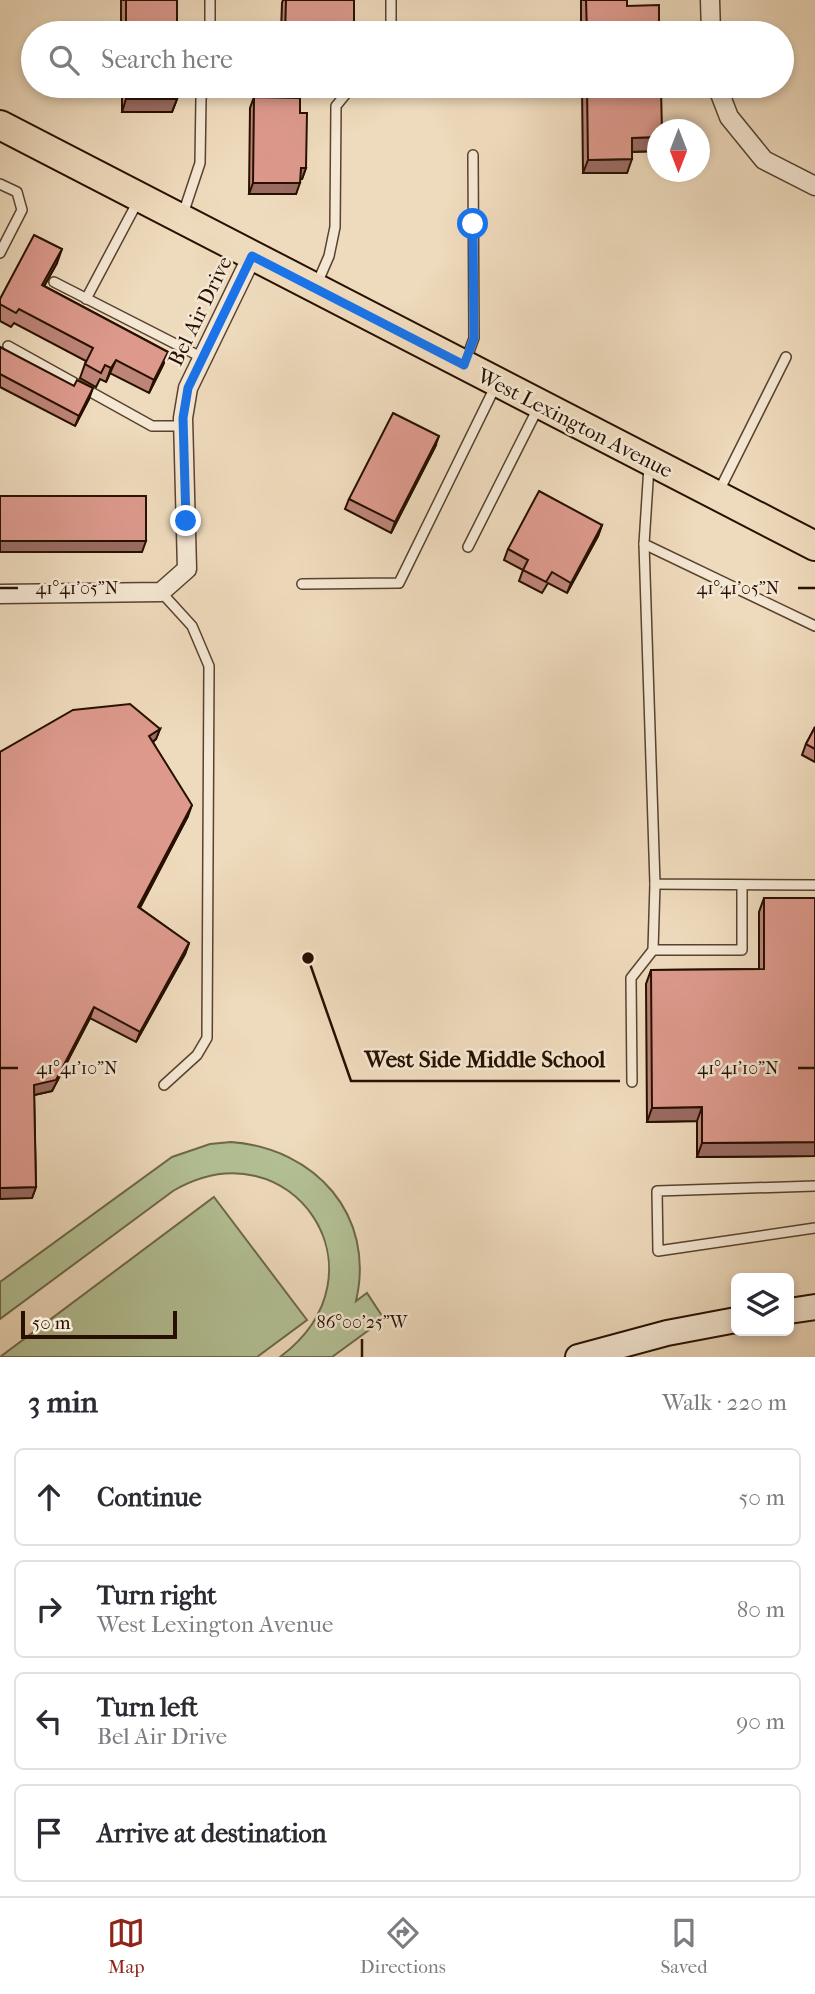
<!DOCTYPE html>
<meta charset="utf-8">
<style>
:root{--surface:#fff;--page:#f2f2f3;--text:#2b2b33;--muted:#7c7c81;--line:#e1e1e2;--accent:#8f2418}
body{margin:0;font-family:"IM FELL French Canon",serif;background:var(--page);color:var(--text)}
.controls{position:absolute;right:21px;bottom:21px;display:grid;overflow:hidden;border-radius:10px;box-shadow:0 4px 10px #0003}
.controls button{width:63px;height:63px;display:grid;place-items:center;padding:0;border:0;border-bottom:2px solid var(--line);background:var(--surface);color:var(--text);font:35px sans-serif}
.compass{position:absolute;left:647px;top:119px;width:63px;height:63px;border-radius:50%;background:var(--surface);box-shadow:0 4px 10px #0003;rotate:180deg}
.scale{position:absolute;left:21px;bottom:18px;width:156px;box-sizing:border-box;padding-left:7px;border:4px solid #271000;border-top:0;font-size:19px;line-height:24px;white-space:nowrap;color:#271000;-webkit-text-stroke:5px #f4e7d3;paint-order:stroke}
.stop{position:absolute;width:21px;height:21px;margin:-16px;border:5px solid #1a73e8;border-radius:50%;background:#fff}
.stop.end{background:#1a73e8;border-color:#fff;box-shadow:0 2px 7px #0008}
.list{margin:0;padding:0;list-style:none}
h2{display:flex;justify-content:space-between;align-items:center;height:91px;margin:0;padding:0 28px;font-size:30px}
h2 small{font-size:23px;font-weight:400;color:var(--muted)}
.list li{display:grid;grid-template-columns:46px 1fr auto;gap:21px;align-items:center;box-sizing:border-box;height:98px;margin:0 14px 14px;padding:0 14px;border:2px solid var(--line);border-radius:10px}
.list b{display:block;font-size:26px;white-space:nowrap}
.list p{margin:0;font-size:23px;white-space:nowrap;color:var(--muted)}
.list em{font-size:23px;font-style:normal;color:var(--muted)}
.icon{flex:none;width:38px;height:38px;fill:none;stroke:currentColor;stroke-width:2;stroke-linecap:round;stroke-linejoin:round}
.map{position:relative;flex:none;width:815px;height:1357px;overflow:hidden}
.search{position:absolute;background:var(--surface);box-shadow:0 4px 10px #0003;left:21px;right:21px;top:21px;height:77px;display:flex;align-items:center;gap:18px;box-sizing:border-box;padding:0 24px;border-radius:38px;color:var(--muted);font-size:26px}
.sheet{height:539px;background:var(--surface)}
nav{display:flex;justify-content:space-around;align-items:center;box-sizing:border-box;height:98px;border-top:2px solid var(--line);background:var(--surface);font-size:19px;color:var(--muted)}
nav a{display:grid;justify-items:center;gap:4px}
nav .on{color:var(--accent)}
.map>svg:first-child{display:block}
.green{fill:#b3c195;stroke:#6d684a;stroke-width:2}
.lines{fill:none;stroke-linecap:round;stroke-linejoin:round}
.service-casing{stroke:#59422f;stroke-width:12}
.minor-casing{stroke:#59422f;stroke-width:21}
.secondary-casing{stroke:#271000;stroke-width:28}
.primary-casing{stroke:#271000;stroke-width:32}
.service{stroke:#f4e7d3;stroke-width:9}
.minor{stroke:#f4e7d3;stroke-width:18}
.secondary{stroke:#f4e7d3;stroke-width:24}
.primary{stroke:#eedabc;stroke-width:28}
.wall{fill:#bd8478;stroke:#271000;stroke-width:2}
.shaded-wall{fill:#9a6b62;stroke:#271000;stroke-width:2}
.building{fill:#dc998c;stroke:#271000;stroke-width:2}
.route{stroke:#1a73e8;stroke-width:9}
.ticks{fill:none;stroke:#271000;stroke-width:2.5}
.labels{text-anchor:middle;stroke-width:5;stroke-linejoin:round;paint-order:stroke}
.street-label{font-size:21px;fill:#271000;stroke:#f4e7d3}
.ticks-label{font-size:18px;text-anchor:middle;fill:#271000;stroke:#f4e7d3;stroke-width:5;stroke-linejoin:round;paint-order:stroke}
.leader{fill:none;stroke:#271000;stroke-width:2.5}
.callout-dot{fill:#271000;stroke:#f4e7d3;stroke-width:2.5}
.callout-label{font-size:23px;text-anchor:middle;font-weight:bold;fill:#271000;stroke:#f4e7d3;stroke-width:5;stroke-linejoin:round;paint-order:stroke}
</style>
<div class="map">
<svg width="815" height="1357" viewBox="0 0 815 1357">
<rect width="100%" height="100%" fill="#eedabc"/>
<filter id="stains"><feTurbulence type="fractalNoise" baseFrequency=".00286" numOctaves="4"/><feColorMatrix values="0 0 0 0 .2 0 0 0 0 .09 0 0 0 0 .02 0 0 0 .5 -.17"/></filter>
<radialGradient id="worn" r=".72"><stop offset=".6" stop-color="#630" stop-opacity="0"/><stop offset="1" stop-color="#630" stop-opacity=".3"/></radialGradient>
<g class="green">
<path d="M231 1142C315 1148 376 1215 356 1301L367 1293 384 1319 332 1357H280C393 1273 291 1122 173 1191L0 1319V1282L172 1157 210 1144Z"/>
<polygon points="214,1197 307,1320 257,1357 0,1357"/>
</g>
<g class="lines">
<defs>
<g id="service">
<polyline points="391,0 391,33"/>
<polyline points="210,33 210,0"/>
<polyline points="0,184 17,192 22,210 0,253"/>
<polyline points="183,214 200,163 201,98 206,86"/>
<polyline points="54,282 203,358"/>
<polyline points="316,286 329,256 335,227 336,106 349,90 356,86"/>
<polyline points="86,299 138,201"/>
<polyline points="8,346 152,426 183,426"/>
<polyline points="466,360 474,338 473,155"/>
<polyline points="649,466 644,544 815,626"/>
<polyline points="718,493 786,357"/>
<polyline points="644,544 655,884 815,885"/>
<polyline points="468,547 538,408"/>
<polyline points="302,584 399,583 496,385"/>
<polyline points="161,592 192,626 209,666 207,1038 197,1055 164,1085"/>
<polyline points="653,950 742,950 742,885"/>
<polyline points="632,1082 631,978 653,950 655,884"/>
<polyline points="815,1186 657,1191 658,1251 815,1228"/>
</g>
<g id="minor">
<polyline points="710,0 711,33"/>
<polyline points="717,86 729,117 764,160 815,186"/>
<polyline points="0,594 161,592 187,569 183,418 188,388 252,256"/>
</g>
<g id="secondary">
<polyline points="789,1311 815,1307"/>
<polyline points="578,1357 667,1333 736,1320"/>
</g>
<polyline id="primary" points="0,125 815,546"/>
</defs>
<use href="#service" class="service-casing"/>
<use href="#minor" class="minor-casing"/>
<use href="#secondary" class="secondary-casing"/>
<use href="#primary" class="primary-casing"/>
<use href="#service" class="service"/>
<use href="#minor" class="minor"/>
<use href="#secondary" class="secondary"/>
<use href="#primary" class="primary"/>
</g>
<g class="wall">
<rect x="121" y="0" width="56" height="33"/>
<polygon points="283,0 354,0 354,33 281,33 282,3"/>
<polygon points="581,0 627,0 627,6 659,33 581,33"/>
<polygon points="122,86 177,86 177,99 172,112 122,112"/>
<polygon points="582,86 630,86 630,90 657,151 632,152 627,173 583,173"/>
<polygon points="254,97 300,113 306,168 302,179 300,179 296,194 249,194 250,108"/>
<polygon points="57,263 44,286 168,352 163,365 149,393 110,373 106,382 100,379 96,387 80,378 86,361 14,323 11,327 0,321 0,299"/>
<polygon points="0,347 89,399 75,426 0,387"/>
<polygon points="435,447 391,533 345,509 349,499"/>
<polygon points="602,525 598,536 567,593 548,583 542,593 519,581 523,570 504,560 508,549"/>
<polygon points="815,727 815,762 802,755 806,744"/>
<polygon points="160,729 156,739 153,742 188,816 140,908 189,943 185,954 136,1042 90,1018 52,1091 34,1095 36,1187 32,1198 0,752"/>
<polygon points="764,898 815,898 815,1156 697,1157 697,1121 647,1122 646,984 651,970 759,969 759,912"/>
</g>
<g class="shaded-wall">
<polygon points="126,99 177,99 172,112 122,112"/>
<polygon points="657,137 657,151 627,152 632,138"/>
<polygon points="632,159 627,173 583,173 588,160"/>
<polygon points="301,168 306,168 302,179 297,179"/>
<polygon points="253,183 300,183 296,194 249,194"/>
<polygon points="62,249 57,263 37,299 42,285"/>
<polygon points="168,352 163,365 149,393 154,380"/>
<polygon points="116,360 110,373 106,382 111,368"/>
<polygon points="93,388 89,399 75,426 79,416"/>
<polygon points="439,436 435,447 391,533 395,522"/>
<polygon points="602,525 598,536 567,593 571,583"/>
<polygon points="0,541 146,541 142,552 0,552"/>
<polygon points="160,729 156,739 145,747 149,736"/>
<polygon points="192,805 188,816 134,918 138,907"/>
<polygon points="189,943 185,954 136,1042 140,1032"/>
<polygon points="94,1007 90,1018 52,1091 30,1096 34,1085"/>
<polygon points="702,1107 697,1121 647,1122 652,1108"/>
<polygon points="815,1142 815,1156 697,1157 702,1143"/>
<polygon points="36,1187 32,1198 0,1199 0,1188"/>
</g>
<g class="building">
<rect x="126" y="0" width="51" height="33"/>
<polygon points="286,0 354,0 354,33 285,33"/>
<polygon points="586,0 627,0 627,6 659,5 659,33 587,33"/>
<rect x="126" y="86" width="51" height="13"/>
<polygon points="587,86 630,86 630,90 661,90 662,130 657,130 657,137 632,138 632,159 588,160"/>
<polygon points="254,97 300,98 300,113 307,113 306,168 301,168 300,183 253,183"/>
<polygon points="34,235 62,249 42,285 168,352 154,380 116,360 111,368 105,365 101,373 85,364 93,348 19,309 16,313 0,304 0,299"/>
<polygon points="0,347 74,386 77,380 93,388 79,416 0,374"/>
<polygon points="393,413 439,436 395,522 349,499"/>
<polygon points="539,491 602,525 571,583 552,572 546,582 523,570 528,560 508,549"/>
<rect x="0" y="496" width="146" height="45"/>
<polygon points="130,704 160,729 149,736 192,805 138,907 189,943 140,1032 94,1007 56,1080 34,1085 36,1187 0,1188 0,752 73,710"/>
<polygon points="815,727 815,749 806,744"/>
<polygon points="764,898 815,898 815,1142 702,1143 702,1107 652,1108 651,970 764,969"/>
</g>
<g class="lines">
<polyline class="route" points="186,521 183,418 188,388 252,256 464,365 474,338 473,224"/>
</g>
<path class="ticks" d="M0 588H18M798 588H815M0 1068H18M798 1068H815M362 1339V1357"/>
<g class="labels">
<g class="street-label">
<text transform="translate(200 311) rotate(-64)" y="7">Bel Air Drive</text>
<text transform="translate(575 423) rotate(27)" y="7">West Lexington Avenue</text>
</g>
</g>
<g class="ticks-label">
<text x="738" y="594">41°41'05"N</text>
<text x="77" y="594">41°41'05"N</text>
<text x="77" y="1074">41°41'10"N</text>
<text x="738" y="1074">41°41'10"N</text>
<text x="362" y="1328">86°00'25"W</text>
</g>
<path class="leader" d="M308 958L351 1081H620"/>
<circle class="callout-dot" cx="308" cy="958" r="7"/>
<g class="callout-label">
<text x="485" y="1067">West Side Middle School</text>
</g>
<rect width="100%" height="100%" filter="url(#stains)"/>
<rect width="100%" height="100%" fill="url(#worn)"/>
</svg>
<div class="controls">
<button><svg class="icon" aria-label="layers" viewBox="0 0 24 24"><path d="M12 4l9 5-9 5-9-5zM3 14l9 5 9-5"/></svg></button>
</div>
<svg class="compass" viewBox="-18 -18 36 36"><path d="M0-13l5 13h-10z" fill="#e53935"/><path d="M0 13l5-13h-10z" fill="#7c7c81"/></svg>
<div class="scale">50 m</div>
<div class="stop" style="left:473px;top:224px"></div>
<div class="stop end" style="left:186px;top:521px"></div>
<div class="search"><svg class="icon" aria-label="search" viewBox="0 0 24 24"><circle cx="10" cy="10" r="6"/><path d="M15 15l6 6"/></svg>Search here</div>
</div>
<section class="sheet">
<h2>3 min<small>Walk · 220 m</small></h2>
<ul class="list">
<li><svg class="icon" aria-label="ahead" viewBox="0 0 24 24"><path d="M12 20V5M6 11l6-6 6 6"/></svg><div><b>Continue</b></div><em>50 m</em></li>
<li><svg class="icon" aria-label="right" viewBox="0 0 24 24"><path d="M7 20v-9h11M14 6l5 5-5 5"/></svg><div><b>Turn right</b><p>West Lexington Avenue</p></div><em>80 m</em></li>
<li><svg class="icon" aria-label="left" viewBox="0 0 24 24"><path d="M17 20v-9H6M10 6l-5 5 5 5"/></svg><div><b>Turn left</b><p>Bel Air Drive</p></div><em>90 m</em></li>
<li><svg class="icon" aria-label="arrive" viewBox="0 0 24 24"><path d="M6 21V4h12l-3 4 3 4H6"/></svg><div><b>Arrive at destination</b></div></li>
</ul>
</section>
<nav>
<a class="on"><svg class="icon" aria-label="map" viewBox="0 0 24 24"><path d="M3 6l6-2 6 2 6-2v14l-6 2-6-2-6 2zM9 4v14M15 6v14"/></svg>Map</a>
<a><svg class="icon" aria-label="directions" viewBox="0 0 24 24"><path d="M12 3l9 9-9 9-9-9zM9 14v-3h6M13 9l2 2-2 2"/></svg>Directions</a>
<a><svg class="icon" aria-label="saved" viewBox="0 0 24 24"><path d="M7 4h10v16l-5-4-5 4z"/></svg>Saved</a>
</nav>
